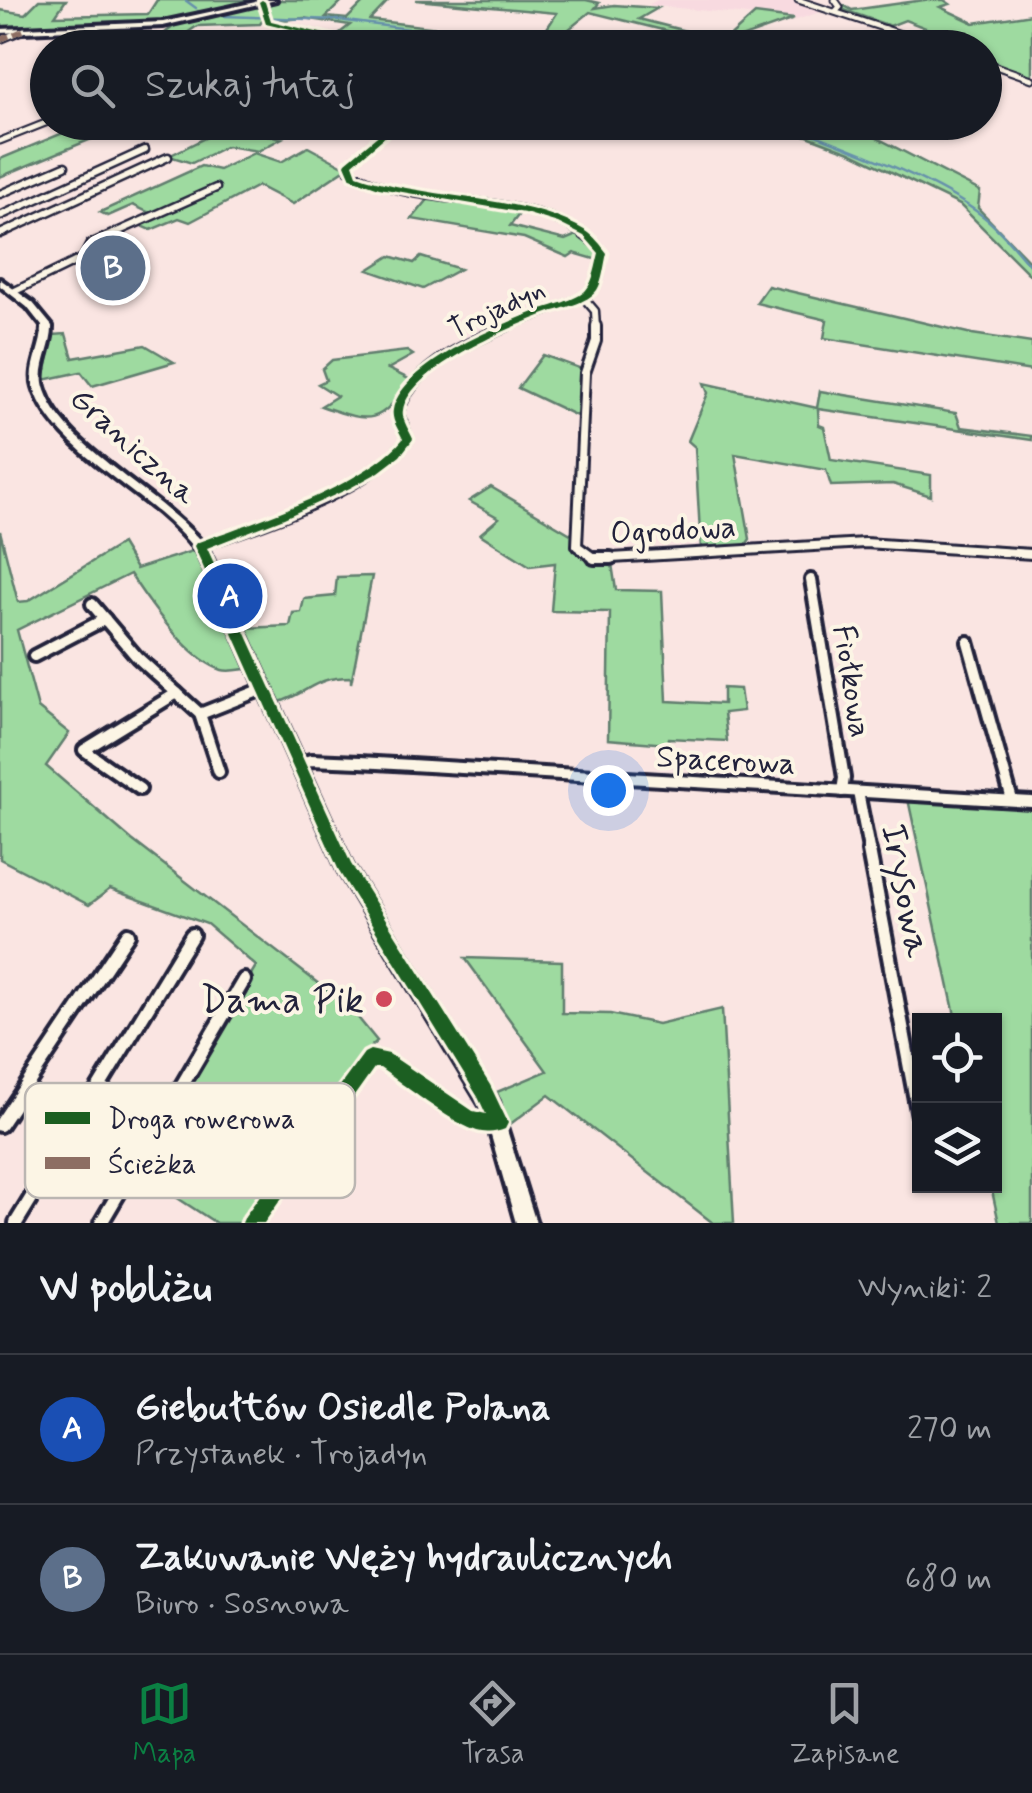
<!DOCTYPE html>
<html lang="pl">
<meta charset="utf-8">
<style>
:root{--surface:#171b24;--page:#242831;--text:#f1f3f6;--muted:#9ea1a6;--line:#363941;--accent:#0b8043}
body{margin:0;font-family:Mynerve,sans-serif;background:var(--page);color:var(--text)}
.controls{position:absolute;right:30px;bottom:30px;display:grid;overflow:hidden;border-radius:0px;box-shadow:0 2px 8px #0004}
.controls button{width:90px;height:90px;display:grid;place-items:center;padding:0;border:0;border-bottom:2px solid var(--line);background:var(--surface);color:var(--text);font:50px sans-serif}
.you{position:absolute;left:608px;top:790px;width:35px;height:35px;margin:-25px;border:8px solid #fff;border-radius:50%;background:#1a73e8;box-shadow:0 0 0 15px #1a73e833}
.badge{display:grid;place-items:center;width:65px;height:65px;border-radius:50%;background:var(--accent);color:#fff;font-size:32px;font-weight:700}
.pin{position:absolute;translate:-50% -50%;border:5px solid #fff;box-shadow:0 2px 10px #0006}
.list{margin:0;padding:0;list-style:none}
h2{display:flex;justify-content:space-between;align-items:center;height:130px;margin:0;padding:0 40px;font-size:42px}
h2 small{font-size:32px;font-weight:400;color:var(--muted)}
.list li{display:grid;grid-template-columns:65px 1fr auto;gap:30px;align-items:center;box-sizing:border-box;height:150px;padding:0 40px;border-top:2px solid var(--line)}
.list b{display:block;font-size:38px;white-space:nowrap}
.list p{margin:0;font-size:32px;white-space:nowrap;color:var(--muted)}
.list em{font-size:32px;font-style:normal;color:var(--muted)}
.icon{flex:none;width:55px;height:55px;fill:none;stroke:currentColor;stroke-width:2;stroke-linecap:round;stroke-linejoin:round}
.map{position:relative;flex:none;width:1032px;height:1223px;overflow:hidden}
.search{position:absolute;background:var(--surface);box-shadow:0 2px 8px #0004;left:30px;right:30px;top:30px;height:110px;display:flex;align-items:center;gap:25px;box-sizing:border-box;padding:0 35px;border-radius:55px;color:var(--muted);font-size:38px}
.sheet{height:430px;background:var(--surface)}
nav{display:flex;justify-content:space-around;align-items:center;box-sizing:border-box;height:140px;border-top:2px solid var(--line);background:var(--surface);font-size:28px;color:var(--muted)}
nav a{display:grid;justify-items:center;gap:5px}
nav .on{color:var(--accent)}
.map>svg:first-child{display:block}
.built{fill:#f8dae0}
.green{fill:#9edaa0;stroke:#607e6e;stroke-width:2.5}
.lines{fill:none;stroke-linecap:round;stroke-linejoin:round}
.stream{stroke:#6691ab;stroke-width:2.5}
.street-far4-casing{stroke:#22223b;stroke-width:9}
.street-far3-casing{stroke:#22223b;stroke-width:11}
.street-far2-casing{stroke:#22223b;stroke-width:14}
.street-far1-casing{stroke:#22223b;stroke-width:18}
.street-casing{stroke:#22223b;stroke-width:20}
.secondary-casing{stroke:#22223b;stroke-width:8}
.street-far4{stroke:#fcf5e5;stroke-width:5}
.street-far3{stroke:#fcf5e5;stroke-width:6}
.street-far2{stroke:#fcf5e5;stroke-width:8}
.street-far1{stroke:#fcf5e5;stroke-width:10}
.street{stroke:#fcf5e5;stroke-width:12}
.secondary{fill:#fcf5e5;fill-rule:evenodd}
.quiet{stroke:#8d6e63;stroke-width:5;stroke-dasharray:10 5;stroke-linecap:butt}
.cycleway-casing{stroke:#fcf5e5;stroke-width:7}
.cycleway{fill:#1b5e20;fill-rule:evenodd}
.poi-dot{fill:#d1495b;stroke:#fcf5e5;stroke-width:4}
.labels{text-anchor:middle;stroke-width:8;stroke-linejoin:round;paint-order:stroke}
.far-street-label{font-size:28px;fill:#22223b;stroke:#fcf5e5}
.street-label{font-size:32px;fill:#22223b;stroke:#fcf5e5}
.near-street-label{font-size:38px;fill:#22223b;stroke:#fcf5e5}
.near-poi-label{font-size:38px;fill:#22223b;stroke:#fcf5e5;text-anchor:end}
.key{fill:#fcf5e5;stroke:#bbb6b2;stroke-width:2.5}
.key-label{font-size:28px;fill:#22223b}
</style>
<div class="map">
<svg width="1032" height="1223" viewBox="0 0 1032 1223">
<rect width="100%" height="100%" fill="#fae5e2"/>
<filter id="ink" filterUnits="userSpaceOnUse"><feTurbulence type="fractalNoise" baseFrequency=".01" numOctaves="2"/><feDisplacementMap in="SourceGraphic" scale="20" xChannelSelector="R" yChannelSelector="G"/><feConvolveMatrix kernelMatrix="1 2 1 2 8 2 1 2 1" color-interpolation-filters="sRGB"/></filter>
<g filter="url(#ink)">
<polygon class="built" points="658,0 792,0 826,10 796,20 648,5"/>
<g class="green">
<polygon points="39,0 66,0 55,16 148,14 157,0 267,0 172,22 0,30 0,10 25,14"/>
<polygon points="280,0 343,0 326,17 347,19 366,0 389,0 370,20 565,43 568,47 389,48 336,36 350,25 304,18 270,21 267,3"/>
<polygon points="416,0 586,0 599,3 595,8 614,5 658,8 639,19 725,41 755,14 794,19 729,42 747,47 715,47 721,43 696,39 699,47 690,47 690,38 683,35 590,12 569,29 571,33 546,30 557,13"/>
<polygon points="924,0 944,0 950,4 940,7 974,23 1032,14 1032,77 985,60 984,48 949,47 924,39 939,33 905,20 890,26 844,10 841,4 852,10"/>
<polygon points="253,6 263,9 265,17 260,24 197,26 167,47 147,47 174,26 135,27 178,23"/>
<polygon points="87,123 130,123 0,177 0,159"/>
<polygon points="773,123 848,123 980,191 978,208 1032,264 1032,277 960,205 850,152"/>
<polygon points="227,127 282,138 258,151 227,146 192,163 169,156"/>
<polygon points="308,147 347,168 293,204 258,186 190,222 179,218 151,230 135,223 152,214 133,205 108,216 100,212 201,166 219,170 254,153 281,162"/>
<polygon points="431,196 520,213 510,226 565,240 579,234 597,248 598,260 574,253 568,257 524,238 412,219"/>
<polygon points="390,256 414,263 421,257 460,269 423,289 368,270"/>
<polygon points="768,286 972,334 1032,343 1032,371 824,338 827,320 756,303"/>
<polygon points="66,334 73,358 145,345 174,362 92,386 81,372 44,380 53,335"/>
<path d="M407 351 413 355 388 369 411 380C378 425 373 424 321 406L337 396 318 384 326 380 322 369 332 360Z"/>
<polygon points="543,355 582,369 579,417 518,388"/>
<polygon points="704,383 817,408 820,391 956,413 961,427 1032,436 1032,440 818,409 819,425 824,427 831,460 931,475 931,496 893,484 831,486 826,470 735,454 750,539 745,546 701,550 695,447 688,441 708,393"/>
<path d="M491 487 574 536C576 560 590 561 612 564L616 590 662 591 667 701 723 704V688L740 689 743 711 724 713 727 741 668 738 667 744 608 739 610 612 551 611 555 563 530 566 480 534 499 518 469 501Z"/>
<path d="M0 531 18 602 28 601 121 544 136 569 195 550 246 669C239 670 228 672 222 670 188 659 149 603 130 574L17 630 38 708 69 733 46 766 132 840 350 1008 377 1041 365 1052 243 1223H216L136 1171 256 966 207 924 110 889 89 905 0 859Z"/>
<path d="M372 576 351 683V677C313 677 311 692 277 703L245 628 290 626 293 613 301 612 304 599 335 596 337 577Z"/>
<polygon points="908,799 1032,806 1032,1223 999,1223 991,1186 994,1186 994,1021 956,1020"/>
<polygon points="465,958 562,961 562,1013 610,1014 658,1024 722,1009 734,1223 713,1223 549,1095 509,1125 497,1092 547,1071"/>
</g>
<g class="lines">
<g class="stream">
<polyline points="185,0 196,8"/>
<polyline points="198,11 202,13"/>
<polyline points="223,16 338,20 559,48"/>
<path d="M782 122C843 146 934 178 984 217 1002 231 1017 251 1032 268"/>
</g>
<defs>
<g id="street-far4">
<polyline points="798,0 943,48"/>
<polyline points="835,0 840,7 836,11"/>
<polyline points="0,40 24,30"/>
<polyline points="984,62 1032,79"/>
<polyline points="0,141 48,122"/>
</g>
<g id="street-far3">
<path d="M349 171C426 216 541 182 603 253L593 289 583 297 501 329"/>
<polyline points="0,194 65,166"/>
<polyline points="0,216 145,150"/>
<polyline points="0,234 168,157"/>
<polyline points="15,291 83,258 90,244 216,188"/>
<polyline points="583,297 595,311 596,329"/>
</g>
<g id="street-far2">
<polyline points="596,326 596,341 585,373 577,546 595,559 865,543 1032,554"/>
<path d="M200 546C264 523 365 493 408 439L398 413C411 367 466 345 507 326"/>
</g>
<g id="street-far1">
<polyline points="594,558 611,558"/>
<polyline points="811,580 844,778 842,791"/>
<polyline points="92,604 137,657 200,714 219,772"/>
<polyline points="968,642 1012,800"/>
<polyline points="34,656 105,619"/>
<polyline points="200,714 263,689"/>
<polyline points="297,764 311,760 360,762 1032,802"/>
<polyline points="140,789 84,750 177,693"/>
<polyline points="858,792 870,854"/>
</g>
<g id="street">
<polyline points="869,851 919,1116"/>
<polyline points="0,1125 128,934"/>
<polyline points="16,1223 192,935"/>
<polyline points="101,1223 244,980"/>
<polyline points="252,1223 370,1059 383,1060 467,1117 480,1123 495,1123"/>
</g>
<g id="secondary">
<polygon points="265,0 276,0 163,26 0,33 0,29 163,22"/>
<path d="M0 279 33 303 52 326C53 346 38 367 44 387 61 447 168 496 208 550L351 864 498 1101 536 1223H516L484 1111 340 873 197 552C185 537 173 525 159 513 120 480 48 437 34 387 28 367 43 346 42 326L27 307 0 286Z"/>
</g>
</defs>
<use href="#street-far4" class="street-far4-casing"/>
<use href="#street-far3" class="street-far3-casing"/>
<use href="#street-far2" class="street-far2-casing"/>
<use href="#street-far1" class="street-far1-casing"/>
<use href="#street" class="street-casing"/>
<use href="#secondary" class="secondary-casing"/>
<use href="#street-far4" class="street-far4"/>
<use href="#street-far3" class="street-far3"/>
<use href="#street-far2" class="street-far2"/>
<use href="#street-far1" class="street-far1"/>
<use href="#street" class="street"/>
<use href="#secondary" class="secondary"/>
<polyline class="quiet" points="0,40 24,30"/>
<defs>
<g id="cycleway">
<polygon points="262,0 265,2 271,21 382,48 369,48 266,23 259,2"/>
<path d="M394 122H402L353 164 357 175C428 201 523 193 586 231 594 236 601 245 607 253 604 264 603 281 597 290 588 303 562 308 548 313 511 327 411 368 403 410 401 420 410 431 413 439L400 456 379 472 350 488 284 518 207 548 351 864 490 1085 508 1123 505 1129C498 1132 490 1133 482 1132 459 1129 402 1083 380 1068H374L264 1223H242L245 1216 364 1053 370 1050 389 1054 473 1111 486 1114 478 1097 340 873 194 546 196 543C254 522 364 486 403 439 399 430 391 420 393 410 402 365 498 326 537 311 549 306 578 300 586 290 594 281 596 264 599 253L584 236 558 223 525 213 379 188 351 178 345 164 346 162Z"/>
</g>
</defs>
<use href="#cycleway" class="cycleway-casing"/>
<use href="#cycleway" class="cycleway"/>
</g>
</g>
<circle class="poi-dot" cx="384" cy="999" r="10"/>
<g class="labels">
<g class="far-street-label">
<text transform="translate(496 308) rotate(-25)" y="10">Trojadyn</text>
</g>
<g class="street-label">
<text transform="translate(134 445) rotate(42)" y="11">Graniczna</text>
<text transform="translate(673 529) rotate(-3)" y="11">Ogrodowa</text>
<text transform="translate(853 681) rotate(81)" y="11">Fiołkowa</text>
<text transform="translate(726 759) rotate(3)" y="11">Spacerowa</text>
</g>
<g class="near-street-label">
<text transform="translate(907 890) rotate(79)" y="13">Irysowa</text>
</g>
<g class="near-poi-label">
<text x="364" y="1012">Dama Pik</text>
</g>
</g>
<rect x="25" y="1083" width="330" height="115" rx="15" class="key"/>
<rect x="45" y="1112" width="45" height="12" fill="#1b5e20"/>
<rect x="45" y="1157" width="45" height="12" fill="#8d6e63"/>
<g class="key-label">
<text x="108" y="1128">Droga rowerowa</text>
<text x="108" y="1173">Ścieżka</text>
</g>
</svg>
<div class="controls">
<button><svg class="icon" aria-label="locate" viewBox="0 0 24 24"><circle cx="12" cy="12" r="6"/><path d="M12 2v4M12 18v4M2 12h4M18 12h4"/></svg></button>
<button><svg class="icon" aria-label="layers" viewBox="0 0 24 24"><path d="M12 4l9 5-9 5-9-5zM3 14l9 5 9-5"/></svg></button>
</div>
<div class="you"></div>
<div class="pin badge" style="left:230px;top:596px;background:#1a4fb4">A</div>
<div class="pin badge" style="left:113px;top:268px;background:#5c6f8a">B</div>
<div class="search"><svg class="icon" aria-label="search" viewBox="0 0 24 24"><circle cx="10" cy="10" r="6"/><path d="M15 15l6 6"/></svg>Szukaj tutaj</div>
</div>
<section class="sheet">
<h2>W pobliżu<small>Wyniki: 2</small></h2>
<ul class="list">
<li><span class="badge" style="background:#1a4fb4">A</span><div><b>Giebułtów Osiedle Polana</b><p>Przystanek · Trojadyn</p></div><em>270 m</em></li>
<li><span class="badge" style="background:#5c6f8a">B</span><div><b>Zakuwanie Węży hydraulicznych</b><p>Biuro · Sosnowa</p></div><em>680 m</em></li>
</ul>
</section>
<nav>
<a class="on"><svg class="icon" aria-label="map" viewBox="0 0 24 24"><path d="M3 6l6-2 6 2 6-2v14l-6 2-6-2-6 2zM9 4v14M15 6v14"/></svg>Mapa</a>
<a><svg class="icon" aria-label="directions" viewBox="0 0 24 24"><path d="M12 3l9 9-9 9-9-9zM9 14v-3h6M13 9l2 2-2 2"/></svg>Trasa</a>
<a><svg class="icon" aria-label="saved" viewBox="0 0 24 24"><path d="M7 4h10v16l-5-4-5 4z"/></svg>Zapisane</a>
</nav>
